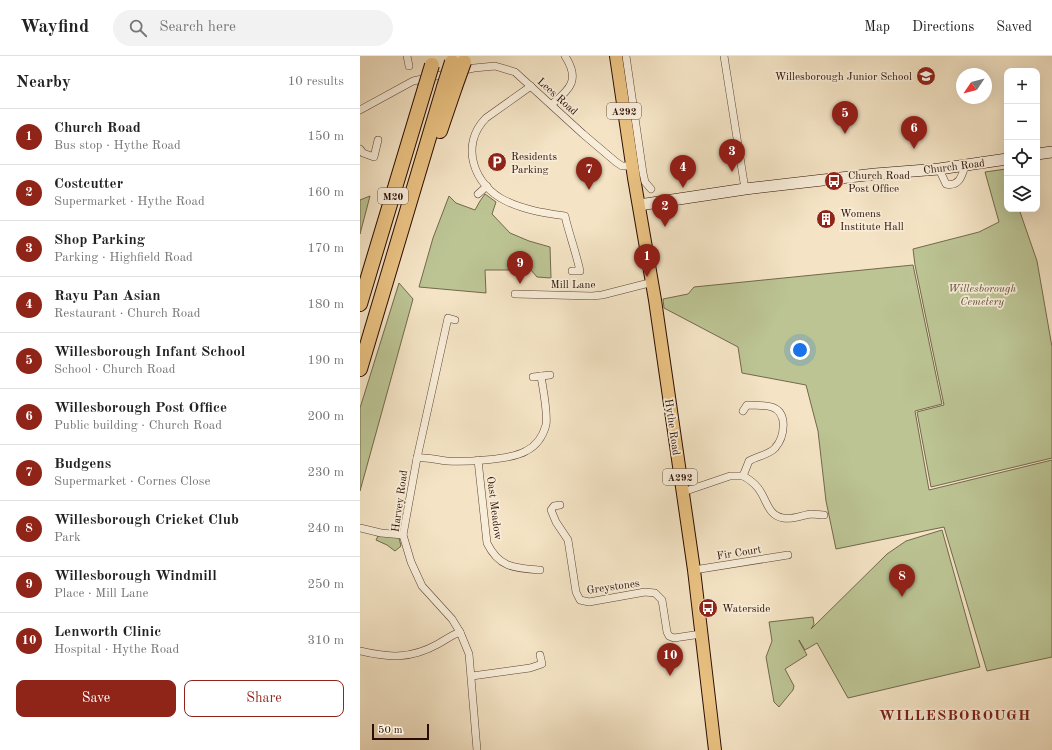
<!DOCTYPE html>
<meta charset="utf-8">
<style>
:root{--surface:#fff;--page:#f2f2f2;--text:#222;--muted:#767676;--line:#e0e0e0;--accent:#8f2418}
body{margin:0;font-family:"Old Standard TT",serif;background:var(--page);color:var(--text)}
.controls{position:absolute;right:12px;top:12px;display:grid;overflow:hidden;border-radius:8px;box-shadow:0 4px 16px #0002}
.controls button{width:36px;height:36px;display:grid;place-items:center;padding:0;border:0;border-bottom:1px solid var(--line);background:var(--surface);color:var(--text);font:20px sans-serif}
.compass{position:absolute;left:596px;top:12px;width:36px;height:36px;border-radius:50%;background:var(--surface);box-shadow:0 4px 16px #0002;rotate:235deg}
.scale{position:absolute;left:12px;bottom:10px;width:57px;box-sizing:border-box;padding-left:4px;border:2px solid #2a0c02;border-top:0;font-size:11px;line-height:14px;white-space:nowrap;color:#2a0c02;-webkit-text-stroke:3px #f8edd9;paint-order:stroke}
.you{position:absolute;left:440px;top:294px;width:14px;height:14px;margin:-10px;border:3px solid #fff;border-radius:50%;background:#1a73e8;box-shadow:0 0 0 6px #1a73e833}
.badge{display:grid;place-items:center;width:26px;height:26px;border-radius:50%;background:var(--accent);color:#fff;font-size:13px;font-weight:700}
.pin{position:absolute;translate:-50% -33px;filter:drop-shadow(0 1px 2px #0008)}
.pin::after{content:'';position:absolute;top:21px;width:14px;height:12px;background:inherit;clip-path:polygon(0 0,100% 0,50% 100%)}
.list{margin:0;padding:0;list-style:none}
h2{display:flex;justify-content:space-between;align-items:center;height:52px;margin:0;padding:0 16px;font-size:17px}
h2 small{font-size:13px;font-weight:400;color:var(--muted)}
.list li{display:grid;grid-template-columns:26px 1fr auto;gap:12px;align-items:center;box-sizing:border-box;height:56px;padding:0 16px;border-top:1px solid var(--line)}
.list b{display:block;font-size:15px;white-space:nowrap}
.list p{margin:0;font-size:13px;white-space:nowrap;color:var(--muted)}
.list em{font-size:13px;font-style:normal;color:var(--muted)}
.actions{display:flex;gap:8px;padding:12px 16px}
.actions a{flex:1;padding:9px 0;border:1px solid var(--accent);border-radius:8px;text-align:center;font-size:14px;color:var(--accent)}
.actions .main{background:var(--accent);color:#fff}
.icon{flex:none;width:22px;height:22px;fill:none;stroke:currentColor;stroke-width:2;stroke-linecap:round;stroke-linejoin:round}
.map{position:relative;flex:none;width:692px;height:694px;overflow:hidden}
header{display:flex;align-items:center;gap:24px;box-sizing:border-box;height:56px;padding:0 20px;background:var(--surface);border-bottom:1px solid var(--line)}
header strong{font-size:19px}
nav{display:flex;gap:22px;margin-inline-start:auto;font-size:14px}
.search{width:280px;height:36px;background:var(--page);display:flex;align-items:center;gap:10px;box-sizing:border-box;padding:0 14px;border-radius:22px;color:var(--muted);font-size:15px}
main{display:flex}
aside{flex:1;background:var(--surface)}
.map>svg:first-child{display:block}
.green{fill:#bcc494;stroke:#73684b}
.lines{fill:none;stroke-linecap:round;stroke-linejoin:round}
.street-casing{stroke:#5c4233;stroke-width:8}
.secondary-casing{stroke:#2a0c02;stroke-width:12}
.primary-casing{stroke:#2a0c02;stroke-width:14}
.highway-casing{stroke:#2a0c02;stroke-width:16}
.street{stroke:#f8edd9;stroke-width:7}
.secondary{stroke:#f8edd9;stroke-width:11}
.primary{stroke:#eac282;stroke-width:12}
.highway{stroke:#eac282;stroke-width:14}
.highway-bridge-casing{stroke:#2a0c02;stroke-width:16;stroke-linecap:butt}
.highway-bridge{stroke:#eac282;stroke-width:14}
.labels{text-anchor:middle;stroke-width:3.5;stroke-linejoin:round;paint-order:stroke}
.shield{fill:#f8edd9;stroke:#685042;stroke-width:1}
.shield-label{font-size:10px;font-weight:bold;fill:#2a0c02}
.poi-label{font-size:11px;fill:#2a0c02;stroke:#f8edd9;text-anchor:start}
.street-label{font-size:11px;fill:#2a0c02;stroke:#f8edd9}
.park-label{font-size:11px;font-style:italic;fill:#5d4c35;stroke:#f8edd9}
.district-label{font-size:15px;font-weight:bold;letter-spacing:1px;fill:#7a1f14;stroke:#f8edd9}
</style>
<header>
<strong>Wayfind</strong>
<div class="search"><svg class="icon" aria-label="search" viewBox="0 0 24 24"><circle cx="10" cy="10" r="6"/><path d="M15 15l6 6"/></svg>Search here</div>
<nav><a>Map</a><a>Directions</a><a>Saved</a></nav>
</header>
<main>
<aside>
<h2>Nearby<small>10 results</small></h2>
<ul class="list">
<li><span class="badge">1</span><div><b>Church Road</b><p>Bus stop · Hythe Road</p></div><em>150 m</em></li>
<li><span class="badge">2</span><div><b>Costcutter</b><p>Supermarket · Hythe Road</p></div><em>160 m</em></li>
<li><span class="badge">3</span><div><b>Shop Parking</b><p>Parking · Highfield Road</p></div><em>170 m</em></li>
<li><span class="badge">4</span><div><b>Rayu Pan Asian</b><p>Restaurant · Church Road</p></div><em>180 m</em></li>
<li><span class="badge">5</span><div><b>Willesborough Infant School</b><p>School · Church Road</p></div><em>190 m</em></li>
<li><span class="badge">6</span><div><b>Willesborough Post Office</b><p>Public building · Church Road</p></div><em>200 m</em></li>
<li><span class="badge">7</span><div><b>Budgens</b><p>Supermarket · Cornes Close</p></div><em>230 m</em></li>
<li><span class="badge">8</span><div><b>Willesborough Cricket Club</b><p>Park</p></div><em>240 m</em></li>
<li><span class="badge">9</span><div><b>Willesborough Windmill</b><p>Place · Mill Lane</p></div><em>250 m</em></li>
<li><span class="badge">10</span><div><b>Lenworth Clinic</b><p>Hospital · Hythe Road</p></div><em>310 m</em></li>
</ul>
<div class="actions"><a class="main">Save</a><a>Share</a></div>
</aside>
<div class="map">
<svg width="692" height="694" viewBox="0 0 692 694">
<rect width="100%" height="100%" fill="#f4e4c5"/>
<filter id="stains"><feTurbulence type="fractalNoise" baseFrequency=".005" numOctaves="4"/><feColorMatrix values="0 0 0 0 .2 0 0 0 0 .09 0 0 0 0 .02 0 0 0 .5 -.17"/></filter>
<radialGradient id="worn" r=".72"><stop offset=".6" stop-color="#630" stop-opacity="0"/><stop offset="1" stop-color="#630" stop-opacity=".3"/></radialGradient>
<g class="green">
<polygon points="646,113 647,117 647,153 659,153 677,205 692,291 692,402 571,431 557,356 584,349 555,209 553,193 619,176 639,166 625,116"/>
<polygon points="125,138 136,146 132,158 150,177 169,185 190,191 191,222 177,221 171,214 125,214 126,237 59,231 73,182 89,140 96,147 115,154 120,145"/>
<polygon points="10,140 0,178 0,144"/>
<polygon points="553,209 582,348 555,355 569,434 692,404 692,601 627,615 584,471 476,493 466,445 458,375 446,329 382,317 378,291 304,252 303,243 328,238 334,231"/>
<polygon points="39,227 53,243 0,435 0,352"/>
<polygon points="582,474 620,611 488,642 457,587 445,594 439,584 439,585 447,599 425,613 434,630 433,634 419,651 414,646 406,601 412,585 409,566 453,561 454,568 451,573 527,498 546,485"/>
<polygon points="18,480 37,481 39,482 41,490 35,495 27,489 16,484"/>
</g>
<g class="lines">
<defs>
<g id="street">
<polyline points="47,0 49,10"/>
<polyline points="266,0 283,117 285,126 291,133"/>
<polyline points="364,0 385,133"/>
<polyline points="100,15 114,12 135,10 155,16 223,78 256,106 262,110 272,110"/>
<path d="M171 30 126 62C99 89 114 130 146 145 164 154 186 157 205 160 209 178 216 196 220 215H212"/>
<path d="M192 48C211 33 220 23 205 0"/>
<polyline points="0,54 53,25 90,17"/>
<polyline points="0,93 3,97 14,101 18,84"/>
<path d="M579 113 586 128C599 131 602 120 605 110"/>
<polyline points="118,138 127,130"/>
<polyline points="155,238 232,240 242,239 293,226"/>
<polyline points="95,264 88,262 57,402 43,479 51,506 62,530 92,563 100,576 109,598 117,694"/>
<polyline points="173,321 190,319"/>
<path d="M383 355 387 349C395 349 405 349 412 351 429 357 424 382 415 392 409 399 397 400 389 405L383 420"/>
<path d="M57 402C67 401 77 404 87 405 105 406 151 404 166 395 176 390 183 380 186 369 188 357 183 333 181 320"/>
<path d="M118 404 127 487C139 512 155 512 180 514"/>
<path d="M323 436 370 420H383C389 423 394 427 398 432 407 443 407 459 423 462 433 464 442 459 451 458 455 458 460 459 464 459"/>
<polyline points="200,449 194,450 191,454 196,466 208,484 216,536 220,544 229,546 285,536 295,537 302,544 307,576 309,580 314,582 341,578"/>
<polyline points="0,472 21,477 43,479"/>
<polyline points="334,514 428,499"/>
<path d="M0 595C29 602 51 603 78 588 85 584 92 579 100 576"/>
<polyline points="112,620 170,612 182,608 180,599"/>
</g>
<g id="secondary">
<polyline points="677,98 692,96"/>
<polyline points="279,149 385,133 515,118 579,113 647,103"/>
</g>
<polyline id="primary" points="256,0 274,122 295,244 334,514 355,694"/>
<g id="highway">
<polyline points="80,75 95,31"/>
<polyline points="0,248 65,32"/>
<polyline points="0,313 84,31"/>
</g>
</defs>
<use href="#street" class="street-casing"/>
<use href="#secondary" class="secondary-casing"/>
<use href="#primary" class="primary-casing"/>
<use href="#highway" class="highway-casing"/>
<use href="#street" class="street"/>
<use href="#secondary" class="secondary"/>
<use href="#primary" class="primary"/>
<use href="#highway" class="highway"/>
<defs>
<g id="highway-bridge">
<polyline points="84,31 92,6"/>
<polyline points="95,31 104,6"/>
<polyline points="65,32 72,9"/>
</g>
</defs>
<use href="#highway-bridge" class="highway-bridge-casing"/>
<use href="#highway-bridge" class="highway-bridge"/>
</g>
<defs>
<symbol id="school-disc" viewBox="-11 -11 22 22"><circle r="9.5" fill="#8f2418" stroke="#f8edd9"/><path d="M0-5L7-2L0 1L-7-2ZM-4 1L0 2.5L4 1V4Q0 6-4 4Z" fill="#fff"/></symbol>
<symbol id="parking-disc" viewBox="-11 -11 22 22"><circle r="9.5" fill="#8f2418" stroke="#f8edd9"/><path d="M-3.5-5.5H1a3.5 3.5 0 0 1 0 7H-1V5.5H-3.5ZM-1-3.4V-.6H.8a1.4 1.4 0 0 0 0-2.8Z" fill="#fff"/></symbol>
<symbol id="bus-disc" viewBox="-11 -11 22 22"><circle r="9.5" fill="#8f2418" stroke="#f8edd9"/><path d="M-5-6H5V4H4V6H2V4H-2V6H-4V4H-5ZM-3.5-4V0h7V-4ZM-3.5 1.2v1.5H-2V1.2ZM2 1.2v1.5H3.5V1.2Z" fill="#fff"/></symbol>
<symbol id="building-disc" viewBox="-11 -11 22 22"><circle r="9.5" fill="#8f2418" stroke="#f8edd9"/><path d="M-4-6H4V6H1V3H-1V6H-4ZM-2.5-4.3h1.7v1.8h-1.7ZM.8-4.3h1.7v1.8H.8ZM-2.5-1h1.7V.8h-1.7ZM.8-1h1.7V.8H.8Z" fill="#fff"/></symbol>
</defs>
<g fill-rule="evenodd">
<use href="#school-disc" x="555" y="9" width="22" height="22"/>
<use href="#parking-disc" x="126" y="95" width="22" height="22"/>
<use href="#bus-disc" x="463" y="114" width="22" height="22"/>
<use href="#building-disc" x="455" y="152" width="22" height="22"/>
<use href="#bus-disc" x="337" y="541" width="22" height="22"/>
</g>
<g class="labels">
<g class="shield">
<rect x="247" y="47" width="34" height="16" rx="3"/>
<rect x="18" y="132" width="30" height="16" rx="3"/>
<rect x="303" y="413" width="34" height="16" rx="3"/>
</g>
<g class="shield-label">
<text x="264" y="59">A292</text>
<text x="33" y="144">M20</text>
<text x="320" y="425">A292</text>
</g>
<g class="poi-label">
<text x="552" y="24" text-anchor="end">Willesborough Junior School</text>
<text x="151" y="104">Residents<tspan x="151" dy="13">Parking</tspan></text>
<text x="488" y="123">Church Road<tspan x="488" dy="13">Post Office</tspan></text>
<text x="480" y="161">Womens<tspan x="480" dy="13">Institute Hall</tspan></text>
<text x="362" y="556">Waterside</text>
</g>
<g class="street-label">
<text transform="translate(198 40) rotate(42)" y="4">Lees Road</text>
<text transform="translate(594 110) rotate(-7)" y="4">Church Road</text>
<text x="213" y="232">Mill Lane</text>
<text transform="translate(313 371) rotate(82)" y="4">Hythe Road</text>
<text transform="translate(39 445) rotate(-82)" y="4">Harvey Road</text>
<text transform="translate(135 452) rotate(83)" y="4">Oast Meadow</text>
<text transform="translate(379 496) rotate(-9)" y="4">Fir Court</text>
<text transform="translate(253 530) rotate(-8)" y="4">Greystones</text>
</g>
<g class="park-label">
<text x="622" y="236">Willesborough<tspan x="622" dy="13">Cemetery</tspan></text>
</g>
<g class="district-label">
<text x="595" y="664">WILLESBOROUGH</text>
</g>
</g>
<rect width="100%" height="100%" filter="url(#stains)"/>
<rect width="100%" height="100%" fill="url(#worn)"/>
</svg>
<div class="controls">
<button>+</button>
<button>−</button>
<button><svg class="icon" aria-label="locate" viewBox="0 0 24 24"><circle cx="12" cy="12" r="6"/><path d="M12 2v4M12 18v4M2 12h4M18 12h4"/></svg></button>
<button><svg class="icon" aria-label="layers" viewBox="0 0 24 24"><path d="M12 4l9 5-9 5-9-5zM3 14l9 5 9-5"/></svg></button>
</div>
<svg class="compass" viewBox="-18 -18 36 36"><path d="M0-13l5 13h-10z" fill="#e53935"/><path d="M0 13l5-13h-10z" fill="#767676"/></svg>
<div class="scale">50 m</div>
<div class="you"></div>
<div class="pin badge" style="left:287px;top:221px">1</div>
<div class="pin badge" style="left:305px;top:171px">2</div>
<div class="pin badge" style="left:372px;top:116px">3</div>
<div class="pin badge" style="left:323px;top:132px">4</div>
<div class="pin badge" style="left:485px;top:78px">5</div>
<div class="pin badge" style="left:554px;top:93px">6</div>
<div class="pin badge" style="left:229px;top:134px">7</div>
<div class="pin badge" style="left:542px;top:541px">8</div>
<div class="pin badge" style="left:160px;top:228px">9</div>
<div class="pin badge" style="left:310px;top:620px">10</div>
</div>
</main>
